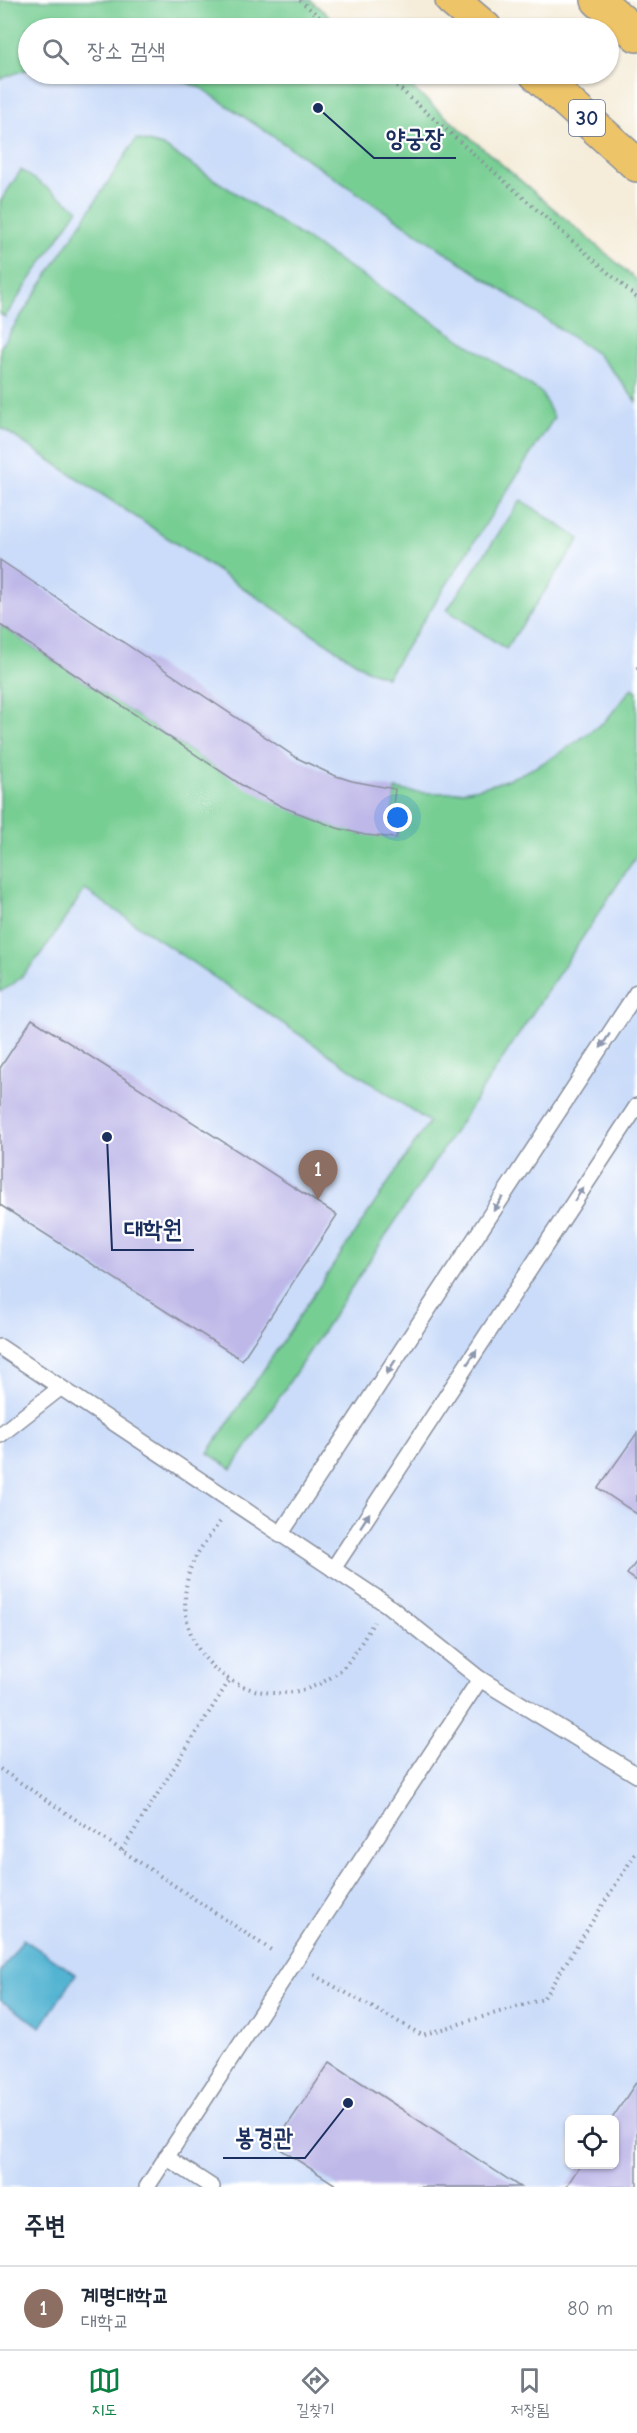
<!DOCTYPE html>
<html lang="ko">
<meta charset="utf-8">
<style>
:root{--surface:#fff;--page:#f2f2f3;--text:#1f2937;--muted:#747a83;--line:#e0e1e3;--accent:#0b8043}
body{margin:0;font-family:"Comic Neue","Poor Story",sans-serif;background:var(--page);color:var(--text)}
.controls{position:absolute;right:18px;bottom:18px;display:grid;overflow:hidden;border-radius:9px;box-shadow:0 2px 4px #0004}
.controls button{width:54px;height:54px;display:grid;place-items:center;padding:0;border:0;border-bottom:2px solid var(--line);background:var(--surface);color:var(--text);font:30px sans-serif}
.you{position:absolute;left:398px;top:818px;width:21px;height:21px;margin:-15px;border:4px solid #fff;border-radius:50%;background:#1a73e8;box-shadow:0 0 0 9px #1a73e833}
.badge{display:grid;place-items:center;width:39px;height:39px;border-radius:50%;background:var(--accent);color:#fff;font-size:20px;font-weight:700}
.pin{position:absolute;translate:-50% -50px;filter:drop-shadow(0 2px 3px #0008)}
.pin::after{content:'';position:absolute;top:32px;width:21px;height:18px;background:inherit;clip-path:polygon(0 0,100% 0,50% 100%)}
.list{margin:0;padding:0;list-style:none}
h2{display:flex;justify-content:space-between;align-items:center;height:78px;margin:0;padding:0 24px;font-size:26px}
h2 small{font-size:20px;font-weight:400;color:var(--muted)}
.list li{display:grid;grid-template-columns:39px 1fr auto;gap:18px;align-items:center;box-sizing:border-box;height:84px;padding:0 24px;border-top:2px solid var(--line)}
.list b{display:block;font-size:22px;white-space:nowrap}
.list p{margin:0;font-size:20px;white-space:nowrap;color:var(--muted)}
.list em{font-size:20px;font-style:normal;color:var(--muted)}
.icon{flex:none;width:33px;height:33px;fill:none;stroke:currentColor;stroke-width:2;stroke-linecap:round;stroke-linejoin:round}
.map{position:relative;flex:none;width:637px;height:2187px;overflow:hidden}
.search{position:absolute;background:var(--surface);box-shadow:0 2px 4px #0004;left:18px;right:18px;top:18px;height:66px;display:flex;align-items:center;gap:15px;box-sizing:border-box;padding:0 21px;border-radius:33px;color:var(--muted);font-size:22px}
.sheet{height:162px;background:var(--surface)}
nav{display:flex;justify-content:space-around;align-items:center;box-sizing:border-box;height:84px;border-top:2px solid var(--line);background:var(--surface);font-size:16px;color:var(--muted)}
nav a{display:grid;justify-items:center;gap:3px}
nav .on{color:var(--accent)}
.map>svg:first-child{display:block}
.built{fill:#cadcf9;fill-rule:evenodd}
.green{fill:#77ce93;stroke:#497e78;stroke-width:1.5}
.water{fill:#53b4d2;stroke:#377298;stroke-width:1.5}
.building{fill:#beb8e8}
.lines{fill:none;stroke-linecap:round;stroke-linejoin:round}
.service-casing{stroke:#888e9c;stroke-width:18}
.primary-casing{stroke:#888e9c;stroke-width:36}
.path{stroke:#888e9c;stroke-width:4;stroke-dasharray:1.5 4.5;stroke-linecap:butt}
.service{stroke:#fff;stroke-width:15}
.primary{stroke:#eec469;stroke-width:33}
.oneway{fill:#8d97ae}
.labels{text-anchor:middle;stroke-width:4.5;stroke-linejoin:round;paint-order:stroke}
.shield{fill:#fff;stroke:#5f6d8e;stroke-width:1.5}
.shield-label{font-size:21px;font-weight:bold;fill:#1b2f5e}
.leader{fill:none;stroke:#1b2f5e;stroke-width:2}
.callout-dot{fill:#1b2f5e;stroke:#fff;stroke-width:2}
.callout-label{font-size:24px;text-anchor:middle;font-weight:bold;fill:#1b2f5e;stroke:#fff;stroke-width:4.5;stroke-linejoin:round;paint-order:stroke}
</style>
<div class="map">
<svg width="637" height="2187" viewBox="0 0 637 2187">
<rect width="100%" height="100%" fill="#fff"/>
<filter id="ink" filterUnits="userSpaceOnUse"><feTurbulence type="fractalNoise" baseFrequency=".0167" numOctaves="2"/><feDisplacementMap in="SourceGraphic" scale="12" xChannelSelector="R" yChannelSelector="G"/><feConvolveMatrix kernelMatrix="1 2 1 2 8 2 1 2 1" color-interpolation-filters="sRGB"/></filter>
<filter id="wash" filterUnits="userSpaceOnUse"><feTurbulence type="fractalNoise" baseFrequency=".008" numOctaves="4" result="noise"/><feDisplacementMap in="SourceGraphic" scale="24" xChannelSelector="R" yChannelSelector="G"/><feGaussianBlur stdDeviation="1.35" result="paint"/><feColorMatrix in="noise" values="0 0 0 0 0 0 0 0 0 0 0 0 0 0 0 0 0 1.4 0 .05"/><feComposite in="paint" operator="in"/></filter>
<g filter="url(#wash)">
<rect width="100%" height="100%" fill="#f5edda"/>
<path class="built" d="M0 0H310L343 28H28V74H396L637 280V2187H0ZM570 2120H614V2164H570Z"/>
<g class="green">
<polygon points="0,0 310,0 343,28 28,28 28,69 0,79"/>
<polygon points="165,74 396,74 637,280 637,403 617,376 597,354 201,88"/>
<polygon points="136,139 163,146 541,392 554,418 387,677 367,670 0,427 0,348"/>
<polygon points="21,170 78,209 5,317 0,314 0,202"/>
<polygon points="521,500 580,539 506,649 447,610"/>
<path d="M0 625C52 659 104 694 155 728 233 779 301 829 396 838L401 817 392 813 395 789C463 803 526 779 580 739 588 733 598 727 606 720 615 710 623 698 632 688L637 691V855L232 1469 208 1453 429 1122 85 890C65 915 29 983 0 991Z"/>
</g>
<polygon class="water" points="23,1939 76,1974 41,2027 0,2000 0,1973"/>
<g id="blocks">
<g class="building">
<polygon points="0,560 297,758 333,775 352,781 395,789 392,813 401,816 396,838 365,835 337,828 283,807 246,788 0,625"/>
<polygon points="32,1019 337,1215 242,1360 0,1205 0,1068"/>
<polygon points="637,1433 637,1514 598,1488"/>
<polygon points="637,1561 637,1581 627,1574"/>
<polygon points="330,2062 520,2187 339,2187 274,2145"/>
<polygon points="637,2081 637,2187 566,2187 581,2164 614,2164 614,2120 611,2120"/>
</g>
</g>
</g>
<g filter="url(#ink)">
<use href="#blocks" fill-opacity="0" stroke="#888e9c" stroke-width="1.5"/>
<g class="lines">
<defs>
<g id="service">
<polyline points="0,1347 386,1604 480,1679 637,1775"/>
<polyline points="0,1435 60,1388"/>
<polyline points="280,1535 637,992"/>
<polyline points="333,1569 637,1106"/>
<polyline points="166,2157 212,2187"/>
<polyline points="147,2187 480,1679"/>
</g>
<g id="primary">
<polyline points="452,0 485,28"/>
<polyline points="598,0 637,35"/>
<polyline points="536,74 637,165"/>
</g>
</defs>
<use href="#service" class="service-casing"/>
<use href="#primary" class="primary-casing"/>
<g class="path">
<polyline points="300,0 332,28"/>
<polyline points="383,74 637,298"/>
<polyline points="636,668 637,668"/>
<path d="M220 1522C208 1538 192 1557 188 1577 167 1665 264 1726 336 1674 352 1662 363 1639 374 1622"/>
<polyline points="0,1769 274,1952"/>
<polyline points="122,1850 229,1681"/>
<polyline points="314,1975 422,2035 543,1999 637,1851"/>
</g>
<use href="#service" class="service"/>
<use href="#primary" class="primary"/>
</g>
<defs><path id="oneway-solid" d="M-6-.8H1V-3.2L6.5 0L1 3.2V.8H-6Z" transform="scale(1.5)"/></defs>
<g class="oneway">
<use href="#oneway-solid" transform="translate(605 1041) rotate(123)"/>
<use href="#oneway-solid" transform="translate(579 1194) rotate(-57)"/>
<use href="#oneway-solid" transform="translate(498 1204) rotate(123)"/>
<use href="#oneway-solid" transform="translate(472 1357) rotate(-57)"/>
<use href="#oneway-solid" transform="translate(391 1367) rotate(123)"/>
<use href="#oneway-solid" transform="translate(365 1520) rotate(-57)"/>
</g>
</g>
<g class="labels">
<rect class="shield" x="569" y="100" width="36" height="36" rx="4.5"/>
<g class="shield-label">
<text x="587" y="125">30</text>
</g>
</g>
<path class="leader" d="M318 108L374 158H456M107 1137L112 1250H194M348 2103L305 2158H223"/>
<g class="callout-dot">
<circle cx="318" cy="108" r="6"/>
<circle cx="107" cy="1137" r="6"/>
<circle cx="348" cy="2103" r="6"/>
</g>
<g class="callout-label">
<text x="415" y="146">양궁장</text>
<text x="153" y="1237">대학원</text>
<text x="264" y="2145">봉경관</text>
</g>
</svg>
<div class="controls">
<button><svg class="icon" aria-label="locate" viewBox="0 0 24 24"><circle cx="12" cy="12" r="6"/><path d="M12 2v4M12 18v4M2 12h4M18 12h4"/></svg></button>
</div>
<div class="you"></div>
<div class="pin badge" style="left:318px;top:1200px;background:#8d6e63">1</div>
<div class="search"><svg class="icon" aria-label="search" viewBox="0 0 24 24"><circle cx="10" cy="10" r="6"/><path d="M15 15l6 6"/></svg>장소 검색</div>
</div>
<section class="sheet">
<h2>주변<small></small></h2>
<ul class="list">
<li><span class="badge" style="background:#8d6e63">1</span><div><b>계명대학교</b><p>대학교</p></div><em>80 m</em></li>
</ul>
</section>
<nav>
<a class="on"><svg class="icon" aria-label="map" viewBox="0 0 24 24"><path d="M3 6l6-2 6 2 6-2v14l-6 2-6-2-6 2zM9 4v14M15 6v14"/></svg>지도</a>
<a><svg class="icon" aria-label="directions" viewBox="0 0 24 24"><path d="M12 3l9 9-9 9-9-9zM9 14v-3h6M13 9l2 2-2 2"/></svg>길찾기</a>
<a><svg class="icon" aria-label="saved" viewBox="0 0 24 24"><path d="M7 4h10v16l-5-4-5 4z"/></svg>저장됨</a>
</nav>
